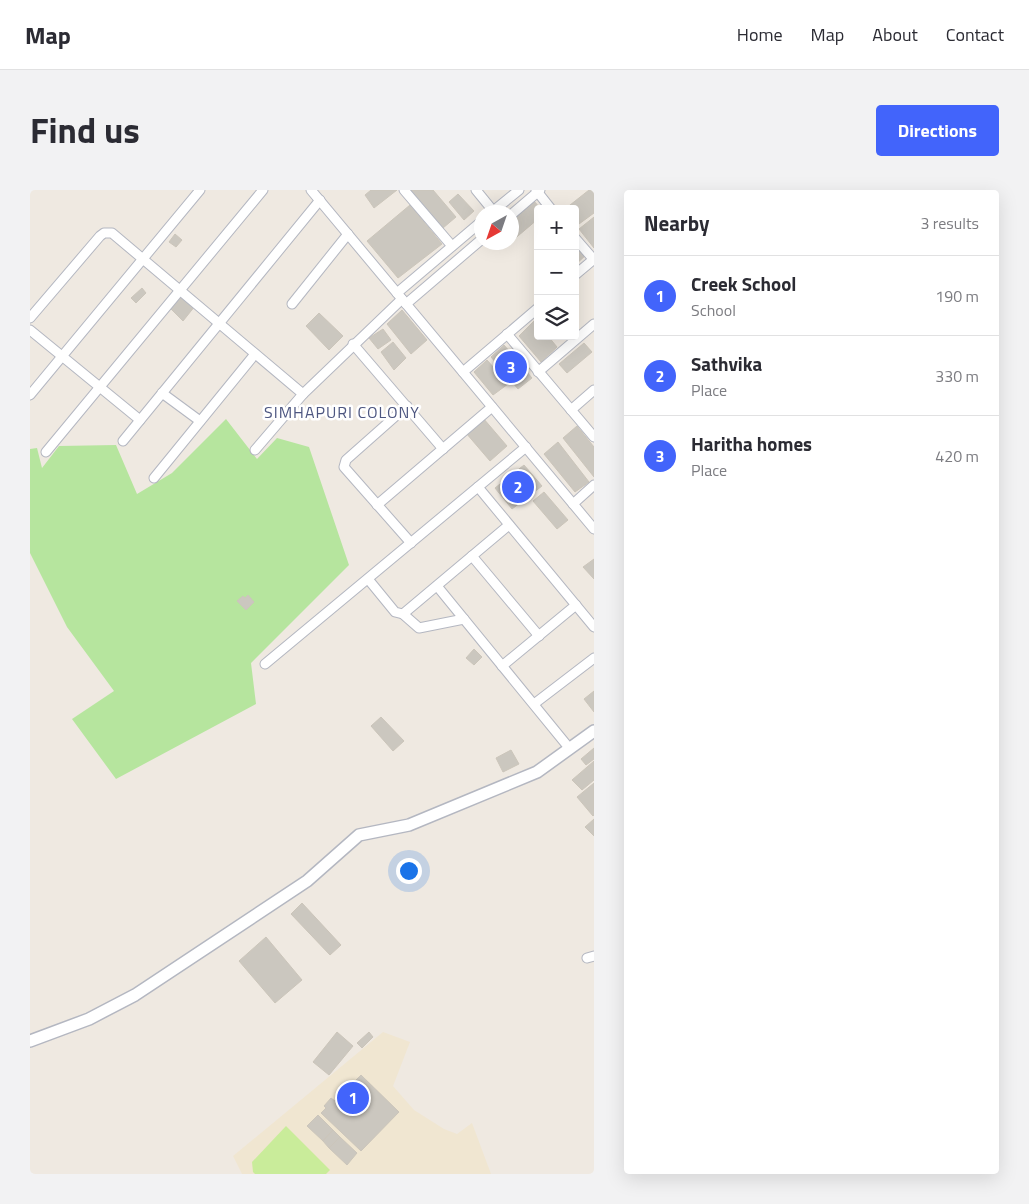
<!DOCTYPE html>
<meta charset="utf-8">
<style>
:root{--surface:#fff;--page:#f2f2f3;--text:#2b2b33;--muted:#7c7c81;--line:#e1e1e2;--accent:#4264fb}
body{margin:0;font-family:"Titillium Web",sans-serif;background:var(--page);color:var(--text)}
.controls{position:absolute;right:15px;top:15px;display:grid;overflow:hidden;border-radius:5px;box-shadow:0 5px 20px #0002}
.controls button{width:45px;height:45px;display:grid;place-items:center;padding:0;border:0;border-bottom:1px solid var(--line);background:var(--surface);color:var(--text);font:25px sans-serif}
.compass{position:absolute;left:444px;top:15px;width:45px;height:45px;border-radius:50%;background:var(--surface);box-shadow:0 5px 20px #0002;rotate:220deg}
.you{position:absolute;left:378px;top:680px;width:18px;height:18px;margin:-12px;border:4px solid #fff;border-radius:50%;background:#1a73e8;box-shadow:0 0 0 8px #1a73e833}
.badge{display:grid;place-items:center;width:32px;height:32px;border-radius:50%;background:var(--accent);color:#fff;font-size:16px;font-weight:700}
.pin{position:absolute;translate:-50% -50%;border:2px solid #fff;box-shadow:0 1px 5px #0006}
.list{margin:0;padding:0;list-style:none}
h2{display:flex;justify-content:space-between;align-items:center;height:65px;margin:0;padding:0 20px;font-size:21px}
h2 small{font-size:16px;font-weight:400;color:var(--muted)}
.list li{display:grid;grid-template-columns:32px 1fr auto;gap:15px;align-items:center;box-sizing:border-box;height:80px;padding:0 20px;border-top:1px solid var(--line)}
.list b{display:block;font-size:19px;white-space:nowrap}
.list p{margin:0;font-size:16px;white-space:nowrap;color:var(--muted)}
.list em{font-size:16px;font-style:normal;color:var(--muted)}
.icon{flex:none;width:28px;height:28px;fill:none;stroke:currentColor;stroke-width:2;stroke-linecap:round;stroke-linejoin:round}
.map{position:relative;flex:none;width:564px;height:984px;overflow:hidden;border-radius:5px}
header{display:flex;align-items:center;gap:30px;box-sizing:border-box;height:70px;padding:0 25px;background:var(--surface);border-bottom:1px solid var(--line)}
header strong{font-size:24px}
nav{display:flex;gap:28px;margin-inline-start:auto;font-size:18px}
.intro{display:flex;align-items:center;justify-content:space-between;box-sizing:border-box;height:120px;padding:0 30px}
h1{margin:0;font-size:35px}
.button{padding:12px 22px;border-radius:5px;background:var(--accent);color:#fff;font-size:18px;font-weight:700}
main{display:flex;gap:30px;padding:0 30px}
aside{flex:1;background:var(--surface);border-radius:5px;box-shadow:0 5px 20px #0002}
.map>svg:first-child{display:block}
.education{fill:#f0e6d1}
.green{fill:#b6e59e}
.pitch{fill:#c9ec9a}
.building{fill:#cbc7bf;stroke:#cbc5ba}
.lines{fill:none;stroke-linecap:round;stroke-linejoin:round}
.minor-casing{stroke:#b4b7c1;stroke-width:11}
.tertiary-casing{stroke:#b4b7c1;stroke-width:14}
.minor{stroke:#fff;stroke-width:9}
.tertiary{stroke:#fff;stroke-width:11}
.labels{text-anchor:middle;stroke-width:5;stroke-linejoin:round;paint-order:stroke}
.neighbourhood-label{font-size:16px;letter-spacing:1px;fill:#4d5680;stroke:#fff}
</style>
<header>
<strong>Map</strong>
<nav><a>Home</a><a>Map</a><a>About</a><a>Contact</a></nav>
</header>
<div class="intro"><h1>Find us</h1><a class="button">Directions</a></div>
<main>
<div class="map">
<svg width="564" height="984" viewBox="0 0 564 984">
<rect width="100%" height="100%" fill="#efe9e1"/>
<polygon class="education" points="353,842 380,852 363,896 384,920 414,939 427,944 442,933 461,984 212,984 203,966"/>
<polygon class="green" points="196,229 227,269 247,248 279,257 319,375 221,473 226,514 86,589 42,529 84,501 37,437 0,363 0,259 7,258 12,278 29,256 86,255 107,304 142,283"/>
<polygon class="pitch" points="256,936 300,980 296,984 225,984 223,982 222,972"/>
<g class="building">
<polygon points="341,0 367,0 344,18 335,5"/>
<polygon points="380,0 403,0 426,27 413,38"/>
<polygon points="559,0 564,0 564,23 549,34 545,30 545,19 535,19"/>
<polygon points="428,4 444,21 434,30 419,12"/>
<polygon points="503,10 511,19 508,19 508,29 482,51 482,30"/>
<polygon points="380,15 412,54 368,88 337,51"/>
<polygon points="564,27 564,58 549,39"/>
<polygon points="145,44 152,50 146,57 139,52"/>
<polygon points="545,53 556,65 545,75"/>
<polygon points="112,98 116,103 106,113 101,108"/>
<polygon points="151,104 165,116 153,131 141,119"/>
<polygon points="372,120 397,150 381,164 357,134"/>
<polygon points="289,123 313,146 299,160 276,136"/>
<polygon points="505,130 508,134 508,146 518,146 527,157 511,172 489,146"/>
<polygon points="353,139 361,150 348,159 339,148"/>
<polygon points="363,152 376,168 364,180 351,162"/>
<polygon points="554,153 562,162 537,183 529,174"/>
<polygon points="474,155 502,188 488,199 461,167"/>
<polygon points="457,170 478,194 463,205 444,182"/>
<polygon points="453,228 477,256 460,271 436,243"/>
<polygon points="547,236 564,257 564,287 533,248"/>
<polygon points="528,252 559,292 545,302 514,264"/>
<polygon points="494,275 512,296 482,319 465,298"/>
<polygon points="514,302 538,330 527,339 503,311"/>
<polygon points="564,369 564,389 553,377"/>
<polygon points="218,405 224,412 216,420 207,411 213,406 215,408"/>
<polygon points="444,459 452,467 444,475 436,468"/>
<polygon points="564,501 564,522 554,509"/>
<polygon points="351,527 374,551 363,561 341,536"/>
<polygon points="564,558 564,569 556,575 551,569"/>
<polygon points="481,560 489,574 473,582 466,568"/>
<polygon points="564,571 564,590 552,600 542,590"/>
<polygon points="564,593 564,625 563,626 547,607"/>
<polygon points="564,629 564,646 555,637"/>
<polygon points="272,713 311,755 300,765 261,724"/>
<polygon points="236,747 272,790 245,813 209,771"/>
<polygon points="307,842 323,856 299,885 283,872"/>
<polygon points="339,842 343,847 332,858 327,853"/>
<polygon points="331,885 369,922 331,961 291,923 296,918 294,916 301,908 305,911"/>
<polygon points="288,925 303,940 293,951 277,936"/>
<polygon points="303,940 310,947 299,958 293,951"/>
<polygon points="310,947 327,963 317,975 299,958"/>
</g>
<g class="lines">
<defs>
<g id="minor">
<polyline points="281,0 564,339"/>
<polyline points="374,0 422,56"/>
<polyline points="446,0 464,22"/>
<polyline points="506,0 521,19"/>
<polyline points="462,22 489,0"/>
<polyline points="482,24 510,0"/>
<polyline points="545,48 564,70"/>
<polyline points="545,85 564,69"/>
<polyline points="367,103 452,31"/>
<polyline points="262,114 318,44"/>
<polyline points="376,114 452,49"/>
<polyline points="0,128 70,46 74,43 82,43 273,204 372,109"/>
<polyline points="0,140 110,230"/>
<polyline points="477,144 564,247"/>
<polyline points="323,154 413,259"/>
<polyline points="433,182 508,118"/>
<polyline points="508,182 564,134"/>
<polyline points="132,203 170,231"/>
<polyline points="0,205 170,0"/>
<polyline points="377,216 316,270 314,277 381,353"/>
<polyline points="541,220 564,200"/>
<polyline points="93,251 290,10"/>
<polyline points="225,260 273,204"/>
<polyline points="16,262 233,0"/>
<polyline points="124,288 225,164"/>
<polyline points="448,297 564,437"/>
<polyline points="543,314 564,295"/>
<polyline points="347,315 462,217"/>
<polyline points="442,366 509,446"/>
<polyline points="338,389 365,422 373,424 479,335"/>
<polyline points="407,396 540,559"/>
<polyline points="373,424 389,438 434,429"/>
<polyline points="235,474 496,257"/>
<polyline points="472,476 546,415"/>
<polyline points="504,514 564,468"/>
<polyline points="557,768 564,766"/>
</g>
<polyline id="tertiary" points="0,851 59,829 105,805 277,691 329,645 379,635 507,582 564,541"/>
</defs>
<use href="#minor" class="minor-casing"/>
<use href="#tertiary" class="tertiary-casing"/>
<use href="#minor" class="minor"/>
<use href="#tertiary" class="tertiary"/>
</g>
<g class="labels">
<g class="neighbourhood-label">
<text x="312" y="228">SIMHAPURI COLONY</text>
</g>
</g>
</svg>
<div class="controls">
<button>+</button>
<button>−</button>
<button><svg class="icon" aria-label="layers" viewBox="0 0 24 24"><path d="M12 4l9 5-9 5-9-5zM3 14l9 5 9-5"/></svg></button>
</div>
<svg class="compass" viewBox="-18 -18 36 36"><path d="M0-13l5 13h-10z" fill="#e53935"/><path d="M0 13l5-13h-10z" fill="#7c7c81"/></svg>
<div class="you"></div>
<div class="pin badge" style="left:323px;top:908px">1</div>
<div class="pin badge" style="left:488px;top:297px">2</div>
<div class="pin badge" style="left:481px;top:177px">3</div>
</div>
<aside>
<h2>Nearby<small>3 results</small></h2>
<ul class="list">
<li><span class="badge">1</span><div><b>Creek School</b><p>School</p></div><em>190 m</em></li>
<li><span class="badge">2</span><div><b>Sathvika</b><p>Place</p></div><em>330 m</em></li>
<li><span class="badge">3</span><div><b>Haritha homes</b><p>Place</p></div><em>420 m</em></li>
</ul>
</aside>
</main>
